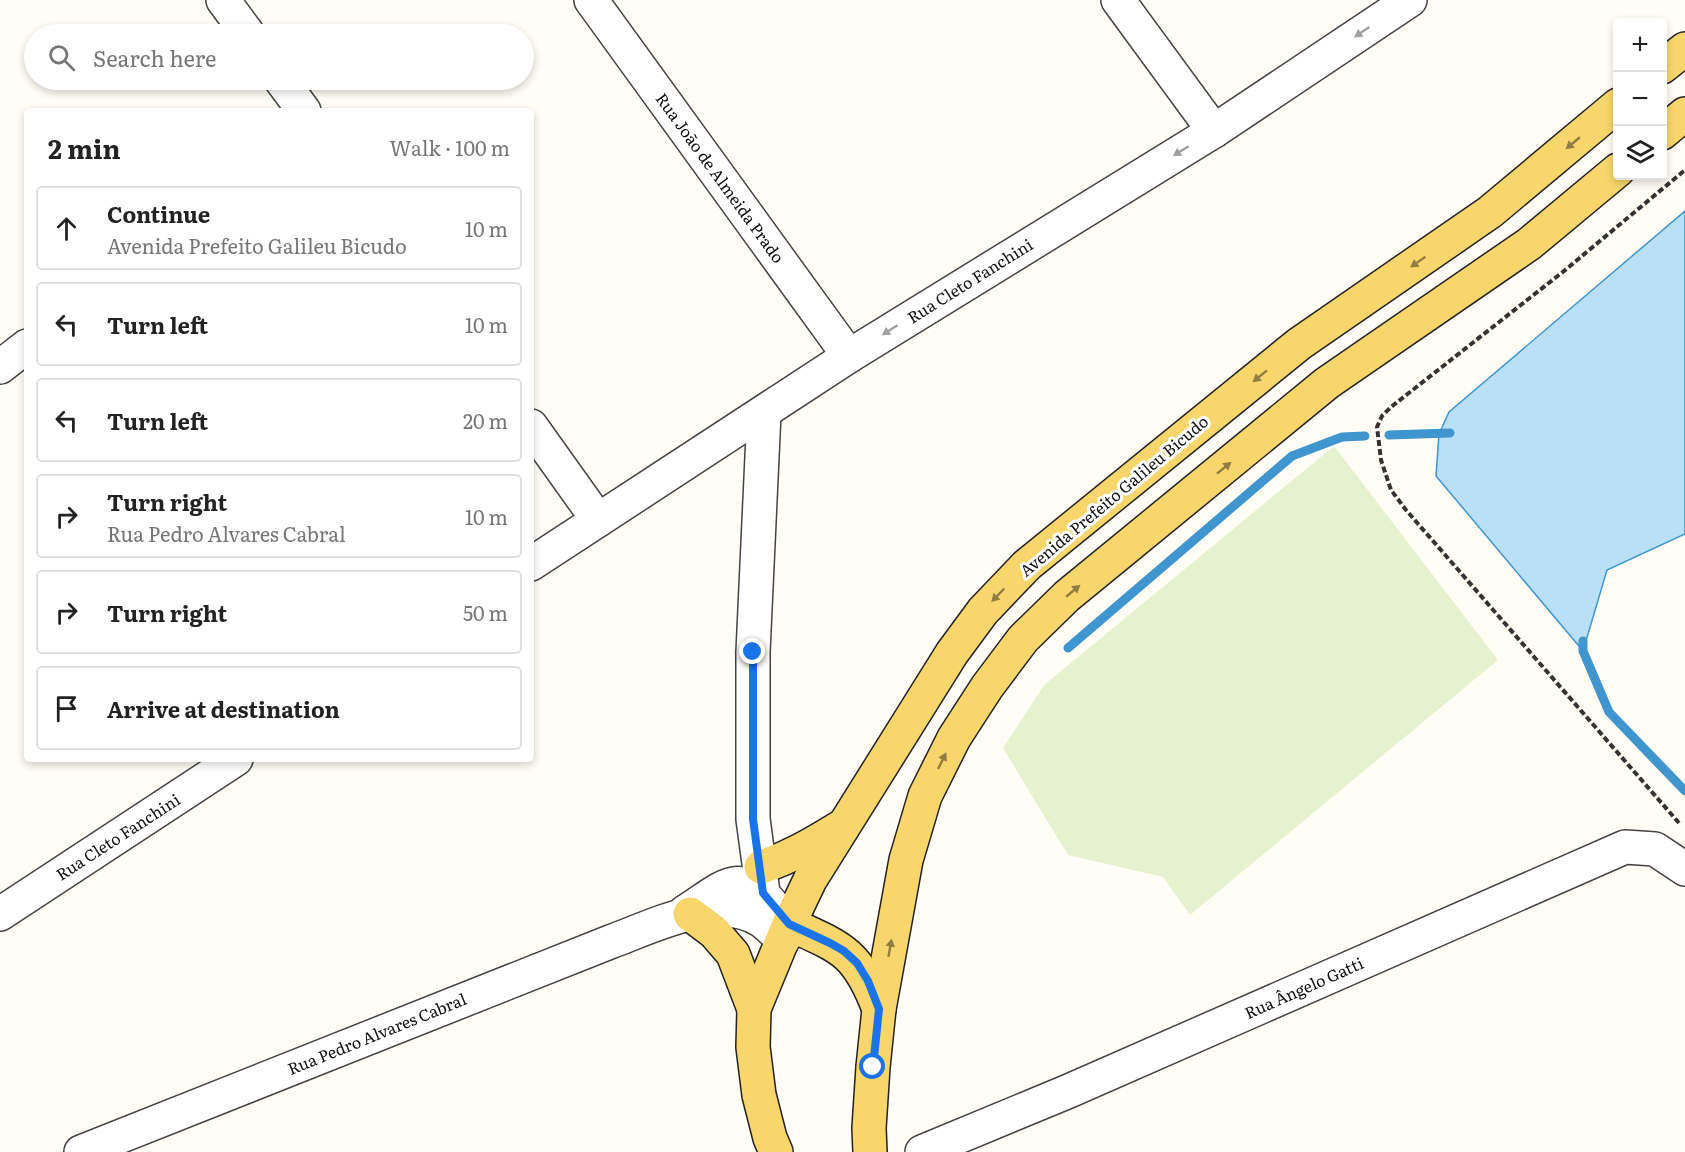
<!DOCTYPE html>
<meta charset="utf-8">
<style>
:root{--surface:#fff;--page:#f6f6f6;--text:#222;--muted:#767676;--line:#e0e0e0}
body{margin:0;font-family:Literata,serif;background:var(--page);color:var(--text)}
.controls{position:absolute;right:18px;top:18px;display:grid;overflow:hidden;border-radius:6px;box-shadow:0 3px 9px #0003}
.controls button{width:54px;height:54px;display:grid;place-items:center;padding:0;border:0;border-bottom:2px solid var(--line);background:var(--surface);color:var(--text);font:30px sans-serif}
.stop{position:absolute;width:18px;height:18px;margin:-14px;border:4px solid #1a73e8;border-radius:50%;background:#fff}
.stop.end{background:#1a73e8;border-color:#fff;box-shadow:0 2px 6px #0008}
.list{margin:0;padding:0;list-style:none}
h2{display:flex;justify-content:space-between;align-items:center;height:78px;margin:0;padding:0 24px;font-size:26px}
h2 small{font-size:20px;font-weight:400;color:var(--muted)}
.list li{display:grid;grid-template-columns:39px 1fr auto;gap:18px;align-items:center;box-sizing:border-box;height:84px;margin:0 12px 12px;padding:0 12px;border:2px solid var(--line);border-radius:6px}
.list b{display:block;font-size:22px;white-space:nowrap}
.list p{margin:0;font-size:20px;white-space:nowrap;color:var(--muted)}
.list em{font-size:20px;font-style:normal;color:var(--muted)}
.icon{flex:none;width:33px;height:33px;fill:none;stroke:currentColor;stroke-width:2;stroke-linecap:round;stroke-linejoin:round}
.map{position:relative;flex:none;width:1685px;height:1152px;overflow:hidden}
.search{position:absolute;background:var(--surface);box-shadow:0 3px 9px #0003;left:24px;top:24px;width:510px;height:66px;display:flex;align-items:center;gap:15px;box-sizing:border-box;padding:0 21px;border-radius:33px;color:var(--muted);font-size:22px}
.panel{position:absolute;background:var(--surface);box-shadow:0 3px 9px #0003;left:24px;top:108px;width:510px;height:654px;border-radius:6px}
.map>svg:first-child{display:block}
.pitch{fill:#e6f2cf}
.water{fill:#b9e0f7;stroke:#3f96cf;stroke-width:1.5}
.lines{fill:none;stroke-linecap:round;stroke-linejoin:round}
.stream{stroke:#3f96cf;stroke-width:9}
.minor-casing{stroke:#444;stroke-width:36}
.primary-casing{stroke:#222;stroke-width:36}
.path{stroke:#333;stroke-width:4;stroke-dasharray:6 3;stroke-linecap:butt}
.minor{stroke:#fff;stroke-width:33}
.primary{stroke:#f9d66b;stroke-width:33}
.oneway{fill:#a0a0a0}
.oneway2{fill:#917d42}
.route{stroke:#1a73e8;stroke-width:8}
.labels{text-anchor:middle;stroke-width:6;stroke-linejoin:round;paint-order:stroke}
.street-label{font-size:16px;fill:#111;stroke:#fff}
</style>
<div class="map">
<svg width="1685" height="1152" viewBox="0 0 1685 1152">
<rect width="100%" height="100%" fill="#fffdf5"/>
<polygon class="pitch" points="1334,446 1498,660 1190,915 1163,877 1068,855 1003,748 1044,685"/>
<polygon class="water" points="1685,211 1685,534 1607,570 1583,651 1436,476 1439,434 1449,412"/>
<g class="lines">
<g class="stream">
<polyline points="1389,435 1450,433"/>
<polyline points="1583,641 1583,651 1609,712 1685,791"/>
<polyline points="1068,648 1292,456 1342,437 1365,436"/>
</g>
<defs>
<g id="minor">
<polyline points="223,0 248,34"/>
<polyline points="591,0 849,356"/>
<polyline points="1118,0 1214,131"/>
<polyline points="281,80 304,111"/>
<polyline points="0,367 27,346"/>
<polyline points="531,426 598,520"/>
<polyline points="531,564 849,356 1214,131 1410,0"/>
<polyline points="763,893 753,819 753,652 764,413"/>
<path d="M685 912C723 888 741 864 775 908"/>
<polyline points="0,914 236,759"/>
<path d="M81 1152 610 942C654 926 718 892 762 921 769 926 776 934 783 940"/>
<polyline points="922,1152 1069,1091 1625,847 1655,849 1685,869"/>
</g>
<g id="primary">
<polyline points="1662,67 1685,49"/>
<polyline points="1662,133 1685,114"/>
<path d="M761 867C789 858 813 844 839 828"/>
<polyline points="690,914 714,932 733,954 754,1009"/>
<path d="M789 924C843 948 857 952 879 1009"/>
<polyline points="776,1152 770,1138 759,1095 753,1047 754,1009 789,924 810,880 952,653 983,611 1027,565 1299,344 1490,212 1618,105"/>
<polyline points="870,1152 869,1128 873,1067 879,1009 906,860 925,796 954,738 987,687 1023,639 1067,596 1327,383 1529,244 1618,170"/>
</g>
</defs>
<use href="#minor" class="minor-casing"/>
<use href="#primary" class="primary-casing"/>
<polyline class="path" points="1679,823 1406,510 1391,490 1381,460 1377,427 1382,416 1391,407 1564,271 1685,170"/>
<use href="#minor" class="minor"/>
<use href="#primary" class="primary"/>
</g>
<defs><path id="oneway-solid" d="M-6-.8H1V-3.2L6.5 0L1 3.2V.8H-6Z" transform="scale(1.5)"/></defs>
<g class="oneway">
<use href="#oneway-solid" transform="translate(1362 32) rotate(146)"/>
<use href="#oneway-solid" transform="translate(1181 151) rotate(148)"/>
<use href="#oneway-solid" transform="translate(890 330) rotate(148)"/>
</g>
<g class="oneway2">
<use href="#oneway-solid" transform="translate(1573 143) rotate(140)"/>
<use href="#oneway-solid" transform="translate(1418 262) rotate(145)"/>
<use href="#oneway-solid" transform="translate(1260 376) rotate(141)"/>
<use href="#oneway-solid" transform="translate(1224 468) rotate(-39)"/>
<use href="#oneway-solid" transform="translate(1073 591) rotate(-40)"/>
<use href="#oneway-solid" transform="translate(998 595) rotate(134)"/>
<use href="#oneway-solid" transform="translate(942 761) rotate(-64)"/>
<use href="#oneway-solid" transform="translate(890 948) rotate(-80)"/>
</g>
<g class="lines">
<polyline class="route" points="753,652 753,819 763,893 789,924 830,943 844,951 857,963 868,981 879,1009 873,1067"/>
</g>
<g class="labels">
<g class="street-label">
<text transform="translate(720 178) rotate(54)" y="6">Rua João de Almeida Prado</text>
<text transform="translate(970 281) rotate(-32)" y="6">Rua Cleto Fanchini</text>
<text transform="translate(1114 496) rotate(-40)" y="6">Avenida Prefeito Galileu Bicudo</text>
<text transform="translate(118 837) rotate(-33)" y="6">Rua Cleto Fanchini</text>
<text transform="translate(1304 988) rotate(-24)" y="6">Rua Ângelo Gatti</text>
<text transform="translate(377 1034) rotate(-22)" y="6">Rua Pedro Alvares Cabral</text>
</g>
</g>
</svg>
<div class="controls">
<button>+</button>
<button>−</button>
<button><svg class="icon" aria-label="layers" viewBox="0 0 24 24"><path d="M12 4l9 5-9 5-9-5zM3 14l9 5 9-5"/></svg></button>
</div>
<div class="stop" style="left:873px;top:1067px"></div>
<div class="stop end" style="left:753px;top:652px"></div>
<div class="search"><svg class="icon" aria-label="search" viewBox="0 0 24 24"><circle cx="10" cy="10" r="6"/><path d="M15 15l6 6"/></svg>Search here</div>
<section class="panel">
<h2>2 min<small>Walk · 100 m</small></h2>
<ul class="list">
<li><svg class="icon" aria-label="ahead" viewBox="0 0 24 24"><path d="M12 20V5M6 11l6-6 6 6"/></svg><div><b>Continue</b><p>Avenida Prefeito Galileu Bicudo</p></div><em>10 m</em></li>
<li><svg class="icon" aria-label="left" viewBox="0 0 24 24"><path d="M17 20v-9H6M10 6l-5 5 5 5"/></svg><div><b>Turn left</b></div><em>10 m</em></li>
<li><svg class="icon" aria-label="left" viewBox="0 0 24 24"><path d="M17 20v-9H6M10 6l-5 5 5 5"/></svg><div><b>Turn left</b></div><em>20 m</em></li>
<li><svg class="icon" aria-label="right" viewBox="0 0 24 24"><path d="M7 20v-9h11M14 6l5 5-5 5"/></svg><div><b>Turn right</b><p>Rua Pedro Alvares Cabral</p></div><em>10 m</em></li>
<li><svg class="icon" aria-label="right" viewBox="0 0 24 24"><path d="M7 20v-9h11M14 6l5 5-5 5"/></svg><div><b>Turn right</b></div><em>50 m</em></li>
<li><svg class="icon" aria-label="arrive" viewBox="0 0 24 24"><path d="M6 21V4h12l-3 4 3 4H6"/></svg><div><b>Arrive at destination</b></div></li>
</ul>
</section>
</div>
